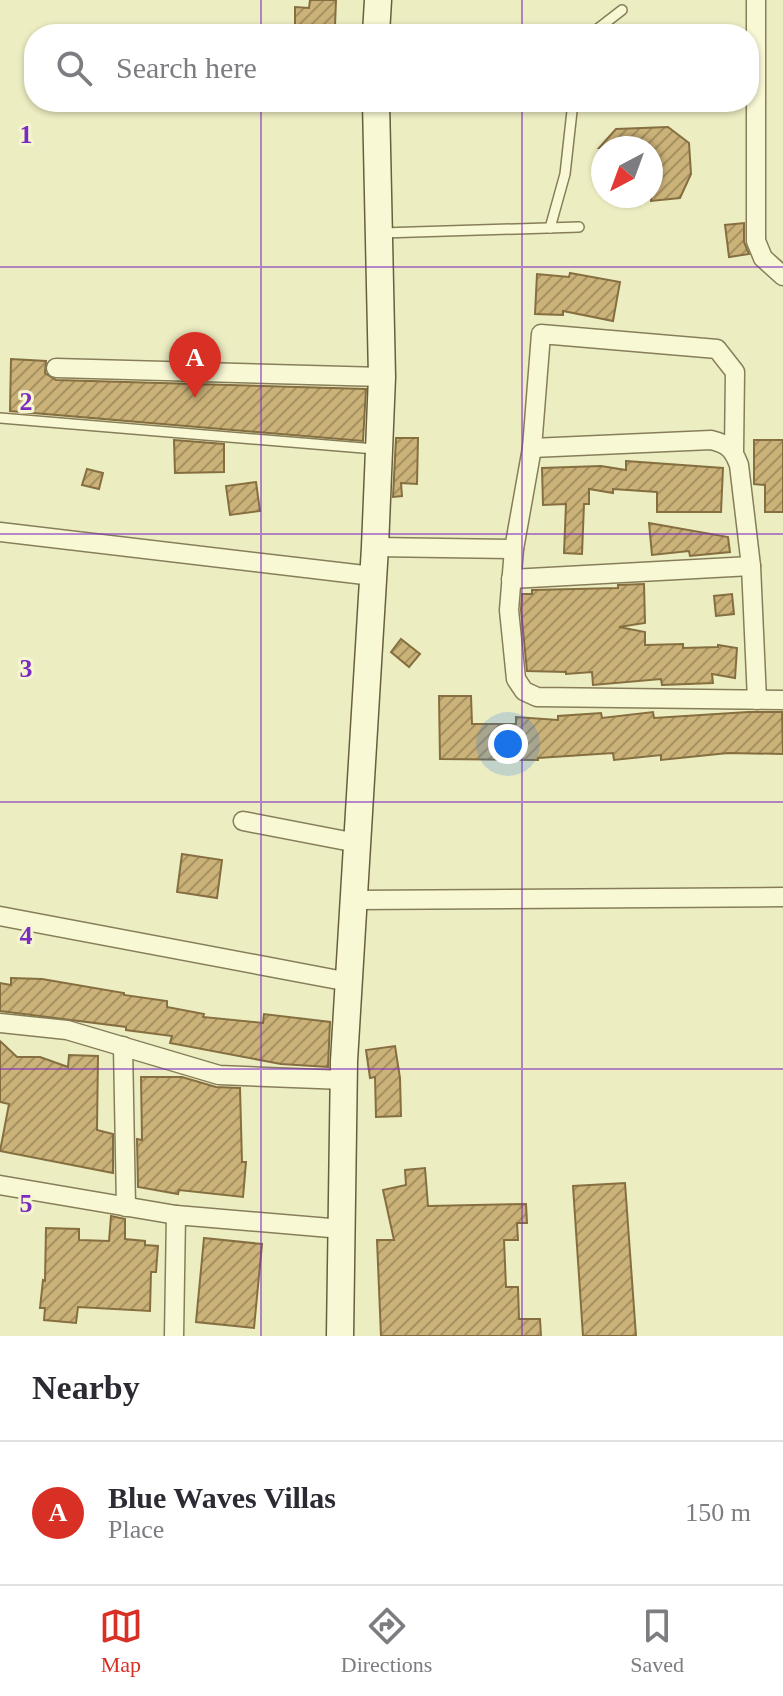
<!DOCTYPE html>
<style>
:root{--surface:#fff;--page:#f2f2f3;--text:#2b2b33;--muted:#7c7c81;--line:#e1e1e2;--accent:#d93025}
body{margin:0;font-family:Georgia,serif;background:var(--page);color:var(--text)}
.compass{position:absolute;left:591px;top:136px;width:72px;height:72px;border-radius:50%;background:var(--surface);box-shadow:0 2px 6px #0004;rotate:221deg}
.you{position:absolute;left:508px;top:744px;width:28px;height:28px;margin:-20px;border:6px solid #fff;border-radius:50%;background:#1a73e8;box-shadow:0 0 0 12px #1a73e833}
.badge{display:grid;place-items:center;width:52px;height:52px;border-radius:50%;background:var(--accent);color:#fff;font-size:26px;font-weight:700}
.pin{position:absolute;translate:-50% -66px;filter:drop-shadow(0 2px 4px #0008)}
.pin::after{content:'';position:absolute;top:42px;width:28px;height:24px;background:inherit;clip-path:polygon(0 0,100% 0,50% 100%)}
.list{margin:0;padding:0;list-style:none}
h2{display:flex;justify-content:space-between;align-items:center;height:104px;margin:0;padding:0 32px;font-size:34px}
h2 small{font-size:26px;font-weight:400;color:var(--muted)}
.list li{display:grid;grid-template-columns:52px 1fr auto;gap:24px;align-items:center;box-sizing:border-box;height:144px;padding:0 32px;border-top:2px solid var(--line)}
.list b{display:block;font-size:30px;white-space:nowrap}
.list p{margin:0;font-size:26px;white-space:nowrap;color:var(--muted)}
.list em{font-size:26px;font-style:normal;color:var(--muted)}
.icon{flex:none;width:44px;height:44px;fill:none;stroke:currentColor;stroke-width:2;stroke-linecap:round;stroke-linejoin:round}
.map{position:relative;flex:none;width:783px;height:1336px;overflow:hidden}
.search{position:absolute;background:var(--surface);box-shadow:0 2px 6px #0004;left:24px;right:24px;top:24px;height:88px;display:flex;align-items:center;gap:20px;box-sizing:border-box;padding:0 28px;border-radius:32px;color:var(--muted);font-size:30px}
.sheet{height:248px;background:var(--surface)}
nav{display:flex;justify-content:space-around;align-items:center;box-sizing:border-box;height:112px;border-top:2px solid var(--line);background:var(--surface);font-size:22px;color:var(--muted)}
nav a{display:grid;justify-items:center;gap:4px}
nav .on{color:var(--accent)}
.map>svg:first-child{display:block}
.building{fill:url(#building-hatch);stroke:#856f40;stroke-width:2}
.lines{fill:none;stroke-linecap:round;stroke-linejoin:round}
.lane-casing{stroke:#877e59;stroke-width:12}
.street-casing{stroke:#877e59;stroke-width:21}
.secondary-casing{stroke:#685f3d;stroke-width:29}
.lane{stroke:#f8f8d5;stroke-width:9}
.street{stroke:#f8f8d5;stroke-width:18}
.secondary{stroke:#f8f8d5;stroke-width:26}
.grid{fill:none;stroke:#7b2cbf;stroke-width:2;stroke-opacity:0.55}
.grid-label{font-size:26px;text-anchor:middle;font-weight:bold;fill:#7b2cbf;stroke:#f5f5d1;stroke-width:6;stroke-linejoin:round;paint-order:stroke}
</style>
<div class="map">
<svg width="783" height="1336" viewBox="0 0 783 1336">
<defs>
<pattern id="building-hatch" width="6" height="6" patternUnits="userSpaceOnUse" patternTransform="scale(2)"><rect width="6" height="6" fill="#cbb278"/><path d="M-1 1l2-2M0 6l6-6M5 7l2-2" fill="none" stroke="#a69162"/></pattern>
</defs>
<rect width="100%" height="100%" fill="#ededc2"/>
<g class="building">
<polygon points="310,0 336,0 335,26 295,25 295,7 309,8"/>
<polygon points="668,127 689,143 691,174 680,198 651,201 651,148 599,148 616,129"/>
<polygon points="744,223 744,242 749,254 729,257 725,225"/>
<polygon points="570,273 620,282 613,321 563,311 563,315 535,314 537,274 569,277"/>
<polygon points="11,359 46,361 45,373 56,380 366,389 363,441 10,411"/>
<polygon points="396,438 418,438 417,484 401,483 402,496 393,497"/>
<polygon points="174,440 224,444 224,472 175,473"/>
<polygon points="754,440 783,440 783,512 765,512 765,485 754,484"/>
<polygon points="626,461 723,468 721,512 657,512 657,492 613,489 613,493 589,489 589,504 584,504 582,554 564,553 566,504 543,505 542,468 601,466 626,470"/>
<polygon points="87,469 103,473 99,489 82,485"/>
<polygon points="256,482 260,511 230,515 226,486"/>
<polygon points="649,523 728,537 730,552 690,556 689,551 652,555"/>
<polygon points="644,584 645,623 619,627 645,632 645,645 683,644 683,648 718,647 718,645 737,648 735,678 712,674 713,683 662,685 661,679 593,685 592,672 566,674 566,672 527,671 521,610 522,594 532,594 532,590 618,588 618,585"/>
<polygon points="732,594 734,614 716,616 714,596"/>
<polygon points="401,639 420,654 409,667 391,652"/>
<polygon points="439,696 471,696 472,724 516,724 516,717 558,720 558,716 601,713 602,718 653,712 654,718 748,712 782,712 783,754 728,753 661,760 661,755 614,760 613,753 538,758 538,760 440,759"/>
<polygon points="182,854 222,860 217,898 177,892"/>
<polygon points="11,978 42,979 124,993 124,995 167,1001 167,1007 204,1014 203,1017 263,1023 264,1014 330,1022 328,1067 281,1064 170,1043 172,1036 126,1030 126,1027 0,1011 0,983 11,985"/>
<polygon points="0,1041 17,1057 40,1057 68,1067 69,1055 98,1056 97,1130 113,1134 113,1173 0,1151 9,1104 0,1102"/>
<polygon points="395,1046 400,1078 401,1116 376,1117 375,1077 370,1078 366,1050"/>
<polygon points="141,1077 182,1077 216,1087 240,1088 242,1162 246,1162 243,1197 179,1190 178,1194 138,1187 137,1139 142,1140"/>
<polygon points="425,1168 428,1206 526,1204 527,1223 517,1223 518,1240 504,1240 506,1287 518,1287 519,1319 540,1319 541,1336 381,1336 377,1240 394,1240 383,1190 406,1185 405,1170"/>
<polygon points="625,1183 636,1336 583,1336 573,1186"/>
<polygon points="111,1216 125,1219 125,1239 145,1241 145,1245 158,1246 156,1272 151,1272 150,1311 78,1307 76,1323 44,1320 45,1308 40,1308 43,1280 45,1281 46,1228 79,1229 79,1240 109,1241"/>
<polygon points="204,1238 262,1244 254,1328 196,1322"/>
</g>
<g class="lines">
<defs>
<g id="lane">
<polyline points="591,34 622,10"/>
<polyline points="550,228 565,174 573,102"/>
<polyline points="382,233 579,227"/>
<polyline points="0,418 375,449"/>
</g>
<g id="street">
<polyline points="756,0 756,241 763,258 783,276"/>
<polyline points="56,368 382,377"/>
<path d="M532 448 711 440C728 444 733 449 739 465L751 566 757 700"/>
<polyline points="734,451 735,372 717,349 541,334 532,448 514,549 509,610 516,679 524,691 537,697 783,700"/>
<polyline points="0,532 373,576"/>
<polyline points="375,547 514,549"/>
<polyline points="511,579 751,566"/>
<polyline points="243,821 357,843"/>
<polyline points="354,900 783,897"/>
<polyline points="0,916 349,982"/>
<polyline points="0,1023 67,1030 219,1075 344,1080"/>
<polyline points="123,1046 126,1207"/>
<polyline points="0,1185 176,1215"/>
<polyline points="174,1336 176,1215 342,1229"/>
</g>
<g id="secondary">
<polyline points="376,34 378,0"/>
<polyline points="340,1336 344,1061 375,547 382,377 376,102"/>
</g>
</defs>
<use href="#lane" class="lane-casing"/>
<use href="#street" class="street-casing"/>
<use href="#secondary" class="secondary-casing"/>
<use href="#lane" class="lane"/>
<use href="#street" class="street"/>
<use href="#secondary" class="secondary"/>
</g>
<path class="grid" d="M261 0V34M522 0V34M261 102V1336M522 102V1336M0 267H783M0 534H783M0 802H783M0 1069H783"/>
<g class="grid-label">
<text x="26" y="143">1</text>
<text x="26" y="410">2</text>
<text x="26" y="677">3</text>
<text x="26" y="944">4</text>
<text x="26" y="1212">5</text>
</g>
</svg>
<svg class="compass" viewBox="-18 -18 36 36"><path d="M0-13l5 13h-10z" fill="#e53935"/><path d="M0 13l5-13h-10z" fill="#7c7c81"/></svg>
<div class="you"></div>
<div class="pin badge" style="left:195px;top:398px">A</div>
<div class="search"><svg class="icon" aria-label="search" viewBox="0 0 24 24"><circle cx="10" cy="10" r="6"/><path d="M15 15l6 6"/></svg>Search here</div>
</div>
<section class="sheet">
<h2>Nearby<small></small></h2>
<ul class="list">
<li><span class="badge">A</span><div><b>Blue Waves Villas</b><p>Place</p></div><em>150 m</em></li>
</ul>
</section>
<nav>
<a class="on"><svg class="icon" aria-label="map" viewBox="0 0 24 24"><path d="M3 6l6-2 6 2 6-2v14l-6 2-6-2-6 2zM9 4v14M15 6v14"/></svg>Map</a>
<a><svg class="icon" aria-label="directions" viewBox="0 0 24 24"><path d="M12 3l9 9-9 9-9-9zM9 14v-3h6M13 9l2 2-2 2"/></svg>Directions</a>
<a><svg class="icon" aria-label="saved" viewBox="0 0 24 24"><path d="M7 4h10v16l-5-4-5 4z"/></svg>Saved</a>
</nav>
